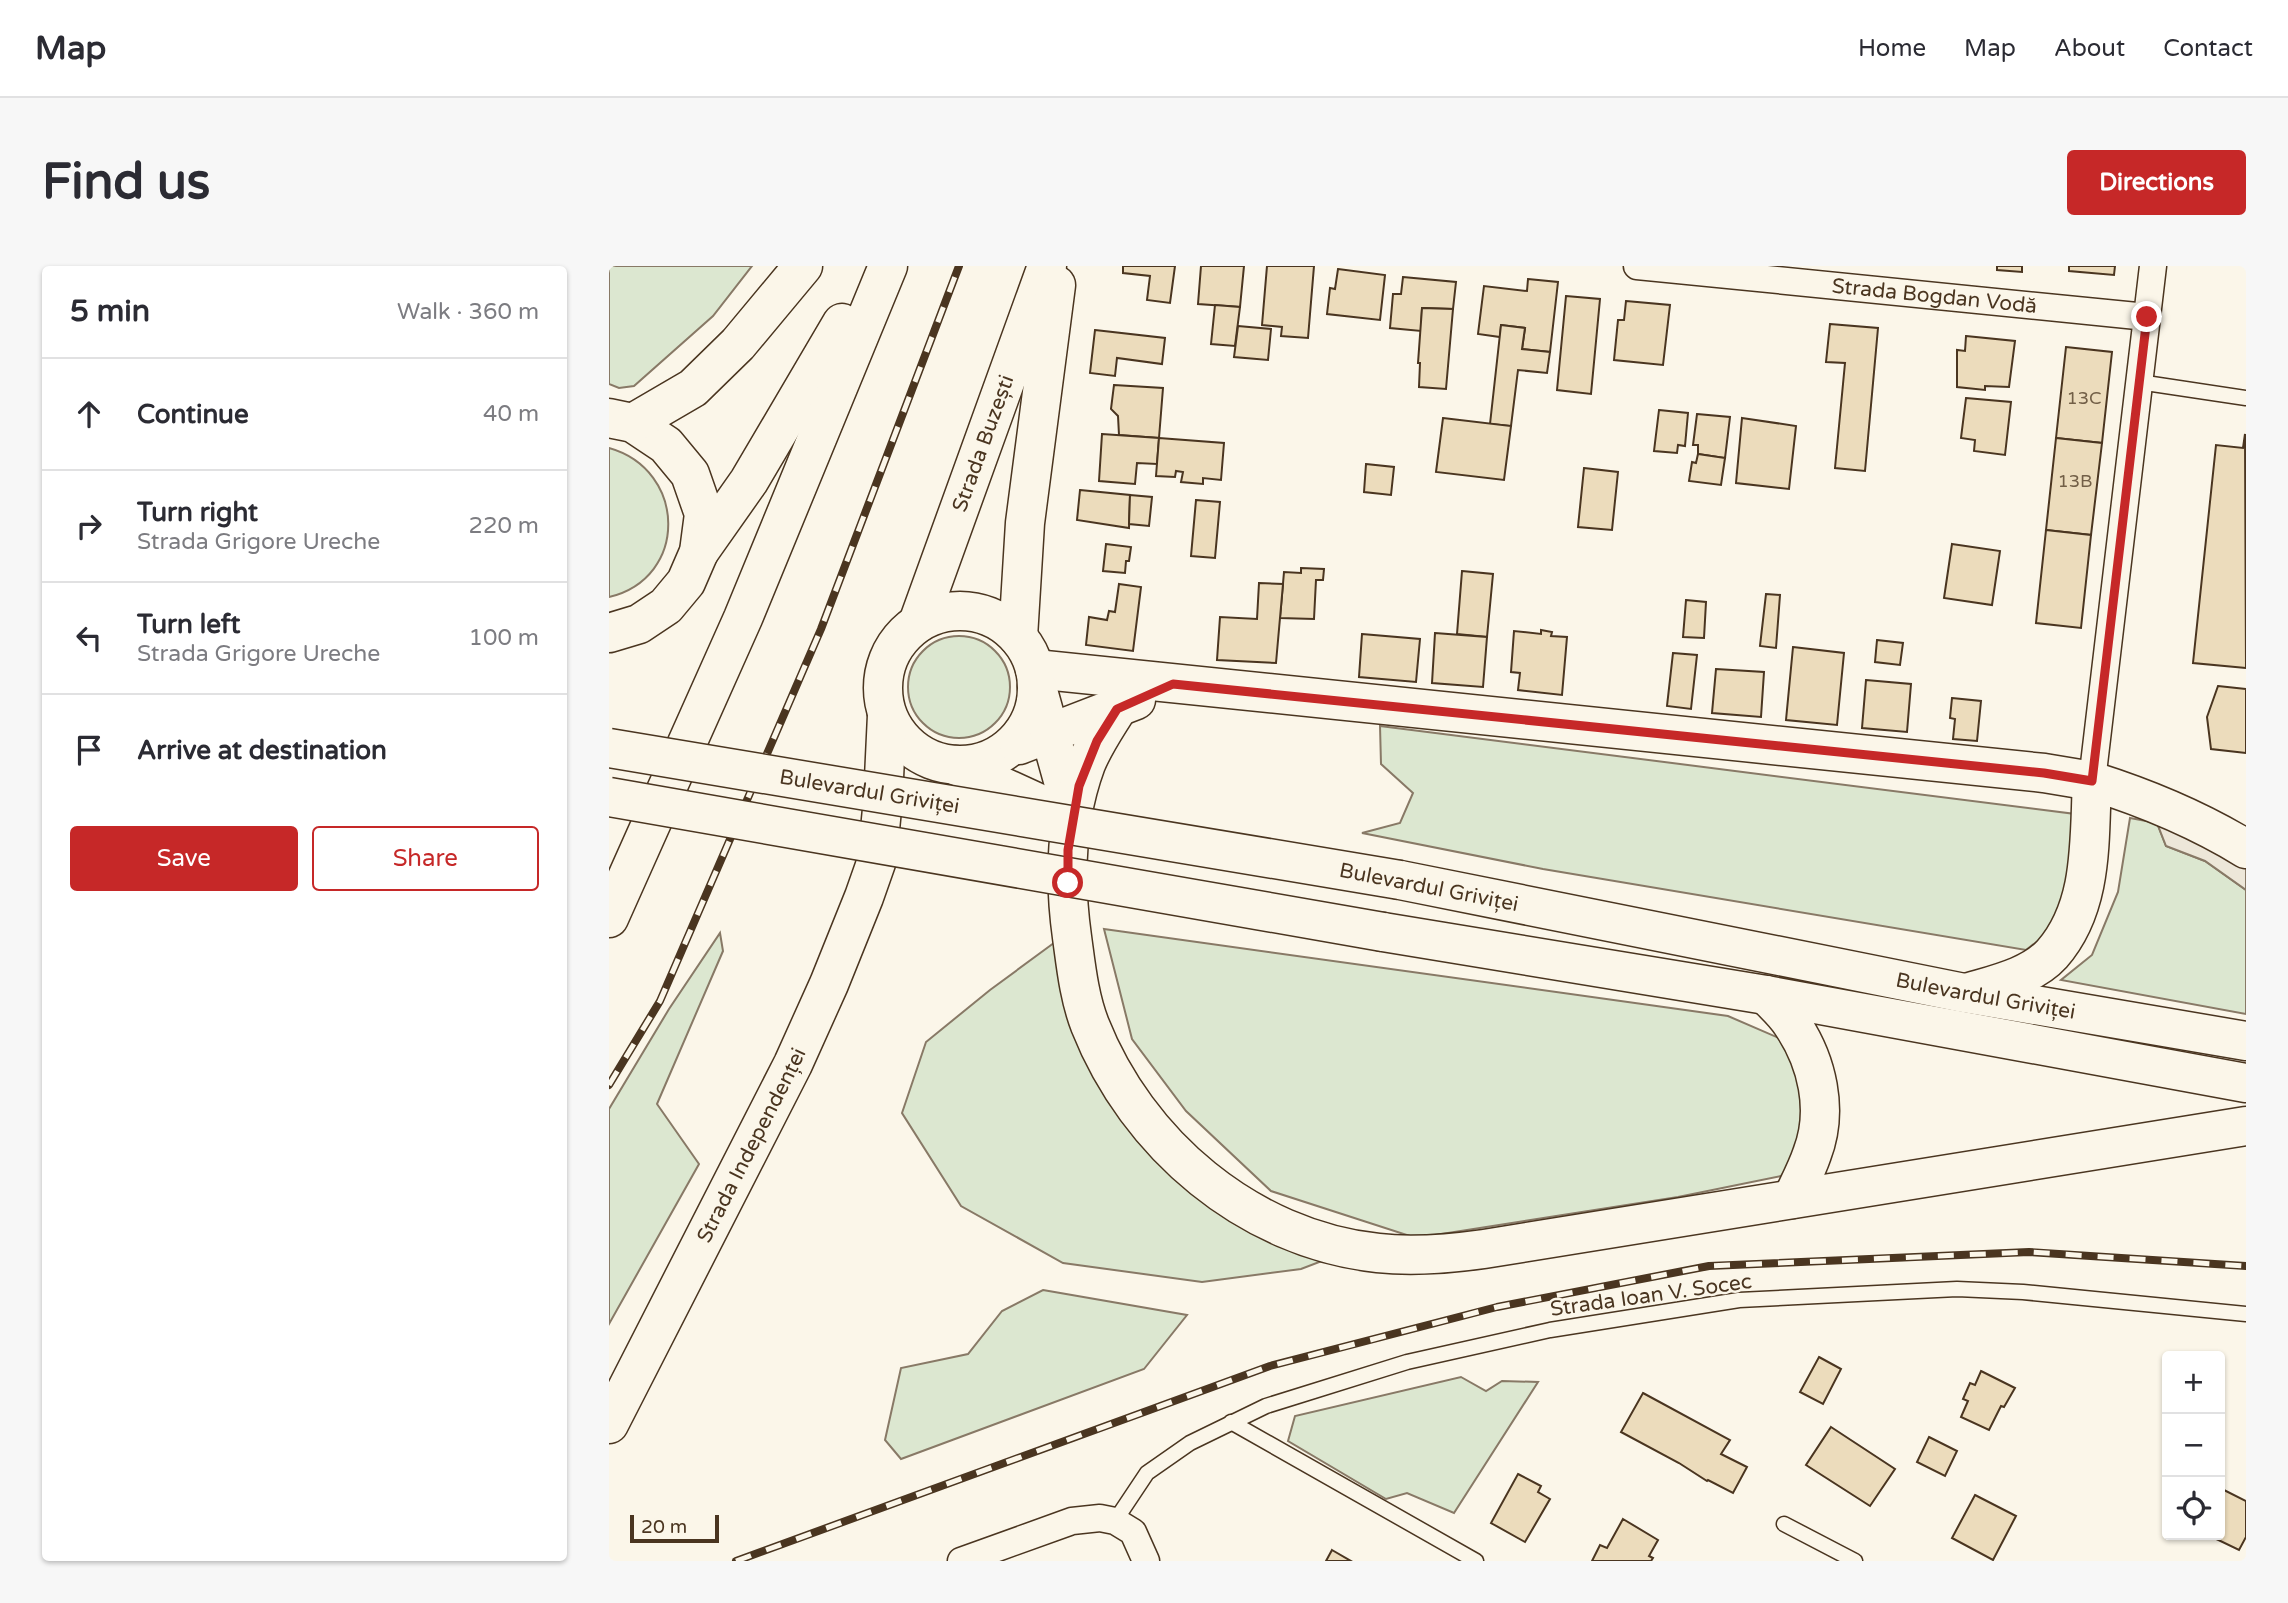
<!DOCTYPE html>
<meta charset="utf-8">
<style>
:root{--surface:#fff;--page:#f7f7f7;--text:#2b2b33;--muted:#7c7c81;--line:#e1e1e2;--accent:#c62828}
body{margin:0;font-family:"Varela Round",sans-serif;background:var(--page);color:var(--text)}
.controls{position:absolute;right:21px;bottom:21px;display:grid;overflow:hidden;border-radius:7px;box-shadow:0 2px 5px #0004}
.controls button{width:63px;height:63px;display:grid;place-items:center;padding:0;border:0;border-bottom:2px solid var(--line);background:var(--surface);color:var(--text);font:35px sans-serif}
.scale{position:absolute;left:21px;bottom:18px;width:89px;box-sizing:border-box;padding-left:7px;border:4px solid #4a3520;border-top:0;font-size:19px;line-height:24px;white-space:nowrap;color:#4a3520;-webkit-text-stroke:5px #fbf6e9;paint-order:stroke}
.stop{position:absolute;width:21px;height:21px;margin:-16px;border:5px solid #c62828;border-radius:50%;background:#fff}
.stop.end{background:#c62828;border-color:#fff;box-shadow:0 2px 7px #0008}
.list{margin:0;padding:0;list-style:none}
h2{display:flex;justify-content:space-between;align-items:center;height:91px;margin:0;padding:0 28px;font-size:30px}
h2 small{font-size:23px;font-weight:400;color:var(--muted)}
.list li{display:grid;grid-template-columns:46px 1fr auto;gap:21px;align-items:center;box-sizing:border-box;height:112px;padding:0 28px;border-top:2px solid var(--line)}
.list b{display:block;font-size:26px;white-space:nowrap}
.list p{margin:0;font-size:23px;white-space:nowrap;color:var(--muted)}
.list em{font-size:23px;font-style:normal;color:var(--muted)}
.actions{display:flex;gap:14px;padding:21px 28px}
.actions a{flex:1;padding:16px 0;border:2px solid var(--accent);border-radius:7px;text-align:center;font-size:24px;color:var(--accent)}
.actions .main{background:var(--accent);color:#fff}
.icon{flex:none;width:38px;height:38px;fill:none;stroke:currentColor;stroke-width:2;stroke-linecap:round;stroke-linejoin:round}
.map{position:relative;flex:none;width:1637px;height:1295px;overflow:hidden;border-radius:7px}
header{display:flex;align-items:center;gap:42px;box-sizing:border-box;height:98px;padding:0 35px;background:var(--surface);border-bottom:2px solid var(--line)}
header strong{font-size:33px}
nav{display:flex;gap:38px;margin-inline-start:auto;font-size:24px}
.intro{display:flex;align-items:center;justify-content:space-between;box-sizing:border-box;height:168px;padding:0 42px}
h1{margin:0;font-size:49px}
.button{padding:18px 32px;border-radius:7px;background:var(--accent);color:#fff;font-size:24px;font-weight:700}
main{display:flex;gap:42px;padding:0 42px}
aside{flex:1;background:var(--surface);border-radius:7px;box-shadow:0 2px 5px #0004}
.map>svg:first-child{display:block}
.green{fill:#dce7d0;stroke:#887966;stroke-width:2}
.parking{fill:#ede7d9;stroke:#887966;stroke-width:2}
.building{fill:#ecdcbc;stroke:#4a3520;stroke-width:2}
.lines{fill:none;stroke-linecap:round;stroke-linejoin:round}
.lane-casing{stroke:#4a3520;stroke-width:17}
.street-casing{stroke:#4a3520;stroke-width:29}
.secondary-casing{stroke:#4a3520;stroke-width:41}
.primary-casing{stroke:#4a3520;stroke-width:41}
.lane{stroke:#fbf6e9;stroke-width:14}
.street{stroke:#fbf6e9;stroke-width:26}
.secondary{stroke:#fbf6e9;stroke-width:38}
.primary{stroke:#fbf6e9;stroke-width:38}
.rail-casing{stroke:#4a3520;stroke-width:8}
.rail{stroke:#fbf6e9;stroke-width:5;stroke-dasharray:16;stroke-linecap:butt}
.primary-bridge-casing{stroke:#4a3520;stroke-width:41;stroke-linecap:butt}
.primary-bridge{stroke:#fbf6e9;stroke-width:38}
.route{stroke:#c62828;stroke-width:9}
.labels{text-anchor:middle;stroke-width:5;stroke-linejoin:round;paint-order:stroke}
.number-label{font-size:18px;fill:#725f47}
.street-label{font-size:21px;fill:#4a3520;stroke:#fbf6e9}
</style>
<header>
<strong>Map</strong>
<nav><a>Home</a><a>Map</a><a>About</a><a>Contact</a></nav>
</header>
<div class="intro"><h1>Find us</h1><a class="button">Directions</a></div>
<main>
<aside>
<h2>5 min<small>Walk · 360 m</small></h2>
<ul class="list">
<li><svg class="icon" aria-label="ahead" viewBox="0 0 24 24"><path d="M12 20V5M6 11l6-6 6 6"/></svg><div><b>Continue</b></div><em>40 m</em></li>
<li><svg class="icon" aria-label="right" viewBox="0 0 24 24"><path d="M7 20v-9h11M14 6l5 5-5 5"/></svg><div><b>Turn right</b><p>Strada Grigore Ureche</p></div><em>220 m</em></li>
<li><svg class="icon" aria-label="left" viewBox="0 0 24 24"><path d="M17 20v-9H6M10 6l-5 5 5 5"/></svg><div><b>Turn left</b><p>Strada Grigore Ureche</p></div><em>100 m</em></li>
<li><svg class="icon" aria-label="arrive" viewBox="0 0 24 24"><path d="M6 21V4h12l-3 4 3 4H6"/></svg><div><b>Arrive at destination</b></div></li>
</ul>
<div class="actions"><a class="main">Save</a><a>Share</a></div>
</aside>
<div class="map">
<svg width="1637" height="1295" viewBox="0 0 1637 1295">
<rect width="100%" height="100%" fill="#fbf6e9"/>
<g class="green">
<polygon points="0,0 143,0 104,50 25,120 10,122 0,118"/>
<path d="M0 182C78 204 80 312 0 331Z"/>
<circle cx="350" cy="421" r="51"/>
<polygon points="771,460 1466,548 1470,611 1451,658 1417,684 934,603 753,567 791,557 804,527 772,498"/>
<polygon points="1521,552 1548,557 1557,580 1596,595 1637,624 1637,748 1452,714 1483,689 1509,626"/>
<polygon points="495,663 1119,750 1179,776 1196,816 1191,888 1172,910 1069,931 807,972 662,925 577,845 523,773"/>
<polygon points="111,667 114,685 48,838 90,898 0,1058 0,843 60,743"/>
<polygon points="453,671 517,850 713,995 692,1003 593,1016 454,997 352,940 293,847 317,776 381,724"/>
<polygon points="434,1024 578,1049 535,1103 292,1193 276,1174 292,1102 359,1088 393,1045"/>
<polygon points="852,1111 877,1125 893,1115 929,1116 845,1247 798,1227 777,1233 679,1175 686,1150"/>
</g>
<polygon class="parking" points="1548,557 1637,601 1637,624 1596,595 1557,580"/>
<g class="building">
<polygon points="514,0 566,0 561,37 538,34 541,10 514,7"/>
<polygon points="592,0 635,0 631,41 589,38"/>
<polygon points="658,0 705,0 699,72 672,70 673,61 653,59"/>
<polygon points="1388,0 1413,0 1413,6 1388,4"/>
<polygon points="1460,0 1506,0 1505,9 1460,5"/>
<polygon points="729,3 776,9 771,54 718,48 721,22 726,23"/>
<polygon points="794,11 847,16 844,43 813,42 812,65 781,62 784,28 792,28"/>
<polygon points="919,13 949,16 941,86 913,83 916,62 892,59 891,71 869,68 875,20 918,25"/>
<polygon points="957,30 991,33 982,128 948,124"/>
<polygon points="1017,35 1061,39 1054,99 1005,94 1009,54 1015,54"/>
<polygon points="606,39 631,41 626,80 602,78"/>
<polygon points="813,42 844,43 837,123 810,121 811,97 809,97"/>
<polygon points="1221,58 1269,62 1256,205 1226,202 1236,97 1217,96"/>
<polygon points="892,59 916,62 913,83 941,86 938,107 909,104 902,160 881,158"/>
<polygon points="629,60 662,63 659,94 625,91"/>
<polygon points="486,64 556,72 553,98 508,92 506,110 481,107"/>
<polygon points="1357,70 1406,75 1400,121 1376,120 1376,124 1348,121 1348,84 1356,85"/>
<polygon points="1457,81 1503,86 1493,177 1447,172"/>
<polygon points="505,119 554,122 550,172 510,169 509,150 502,143"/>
<polygon points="1357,132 1402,136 1396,189 1365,185 1366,174 1352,172"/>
<polygon points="1050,144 1079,147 1076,180 1069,179 1068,187 1045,185"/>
<polygon points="1088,148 1121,151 1116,192 1089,188 1089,179 1084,179"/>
<polygon points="834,152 902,160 895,214 827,206"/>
<polygon points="1133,152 1187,160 1180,223 1127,217"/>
<polygon points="493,168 550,172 548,198 528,197 526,218 490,215"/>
<polygon points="1636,168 1637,402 1584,397 1607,179 1634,182"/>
<polygon points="550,172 615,177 612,214 594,212 594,218 572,216 574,206 567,205 566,211 547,210"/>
<polygon points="1447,172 1493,177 1482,269 1437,264"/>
<polygon points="1089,188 1116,192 1112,219 1080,215 1083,196 1087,197"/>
<polygon points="757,198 785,201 782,229 755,226"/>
<polygon points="975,202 1009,206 1003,264 969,261"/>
<polygon points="471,224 521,229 520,262 468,254"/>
<polygon points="521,229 543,231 540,260 520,258"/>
<polygon points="587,234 611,236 606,292 582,290"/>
<polygon points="1437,264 1482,269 1472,362 1427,357"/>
<polygon points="497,278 522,281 520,295 517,295 516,307 494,305"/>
<polygon points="1343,278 1391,285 1383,339 1335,332"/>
<polygon points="692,302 715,303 714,314 707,314 705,353 671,352 675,306 692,307"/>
<polygon points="853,305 884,308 878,371 848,368"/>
<polygon points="650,317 674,318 667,397 608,394 611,351 648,353"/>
<polygon points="510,318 532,321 524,385 477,379 480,351 498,354 500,345 506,346"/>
<polygon points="1157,328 1171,329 1167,382 1151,380"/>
<polygon points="1077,334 1097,336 1095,372 1074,371"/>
<polygon points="932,364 943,366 942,370 958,371 953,429 909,424 911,407 902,406 905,365 932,368"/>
<polygon points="826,367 878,371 874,421 823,417"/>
<polygon points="753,368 811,373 807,416 750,411"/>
<polygon points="1268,374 1294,377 1291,399 1266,396"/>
<polygon points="1184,381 1235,387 1228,459 1177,454"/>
<polygon points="1064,387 1088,389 1082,443 1058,440"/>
<polygon points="1107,403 1155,406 1152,451 1103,447"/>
<polygon points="1257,414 1302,418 1298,466 1253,462"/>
<polygon points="1609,420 1637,423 1637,487 1602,483 1598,451"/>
<polygon points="1343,432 1372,435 1368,475 1344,473 1346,453 1341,452"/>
<polygon points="1210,1091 1232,1103 1214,1138 1191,1126"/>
<polygon points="1372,1105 1406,1122 1395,1141 1392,1140 1380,1164 1352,1151 1359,1135 1354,1133 1361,1117 1366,1119"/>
<polygon points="1034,1127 1121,1174 1112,1188 1138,1201 1124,1227 1099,1214 1098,1215 1070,1197 1012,1166"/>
<polygon points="1222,1161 1286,1203 1261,1240 1197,1199"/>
<polygon points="1320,1171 1348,1185 1336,1210 1308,1196"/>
<polygon points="909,1208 932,1220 929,1226 941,1233 916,1276 882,1257"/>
<polygon points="1611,1222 1637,1235 1637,1271 1630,1284 1599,1269 1611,1269"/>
<polygon points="1366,1229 1407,1250 1384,1294 1343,1272"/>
<polygon points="1014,1253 1049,1274 1040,1290 1044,1292 1042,1295 983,1295 991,1279 998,1282"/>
<polygon points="723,1284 742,1295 717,1295"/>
</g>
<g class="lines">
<defs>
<g id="lane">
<polyline points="1530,116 1637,132"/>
<polyline points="622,1156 867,1295"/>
<polyline points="506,1255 538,1207 581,1177 657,1140 798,1096 941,1064 1130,1034 1348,1023 1414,1026 1637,1048"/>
<polyline points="1175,1258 1246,1295"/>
</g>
<g id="street">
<path id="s1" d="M1028 0 1538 51"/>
<polyline points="1483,515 1544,0"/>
<polyline points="352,1295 463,1255 491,1252 506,1255 524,1266 537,1295"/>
</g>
<g id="secondary">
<circle cx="351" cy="422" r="77"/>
<path id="s2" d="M309 357 438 0"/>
<polyline points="409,371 416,257 447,19"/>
<polyline points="426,403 1435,507 1483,515"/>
<polyline points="410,479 527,434"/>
<path id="s3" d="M0 1158 184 798 220 718 255 631 268 594 274 533 278 449"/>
</g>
<g id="primary">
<polyline points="0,152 24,157 57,179 81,208 95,248 90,286 77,316 57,340 30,358 0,367"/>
<polyline points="24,157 84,122 129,78 194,0"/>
<polyline points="90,286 140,215 233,57"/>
<polyline points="428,421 463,547"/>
<path d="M508 443C497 461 485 478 477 498 457 552 455 614 463 671 467 700 470 731 481 759 528 878 639 973 769 987 805 991 839 988 875 983L1637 860"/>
<polyline points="346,499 464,553"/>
<path id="s4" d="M791 614 1355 727 1637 775"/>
<polyline points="0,652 134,352 279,0"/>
<polyline points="774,666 1157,729 1637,817"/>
<path d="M1361 726C1388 718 1423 710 1443 688 1485 640 1480 574 1483 515 1537 532 1588 553 1637 583"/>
<path d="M1157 729C1166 738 1176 747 1183 758 1208 795 1220 844 1203 888 1198 903 1190 918 1183 933"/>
</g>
</defs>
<use href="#lane" class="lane-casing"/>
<use href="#street" class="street-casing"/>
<use href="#secondary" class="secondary-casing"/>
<use href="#primary" class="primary-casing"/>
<use href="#lane" class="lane"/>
<use href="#street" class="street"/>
<use href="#secondary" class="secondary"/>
<use href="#primary" class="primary"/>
<defs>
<g id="rail">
<polyline points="0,819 51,735 212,363 350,0"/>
<polyline points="127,1295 661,1100 888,1041 1100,1000 1420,986 1637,1000"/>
</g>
</defs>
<use href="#rail" class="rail-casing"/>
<use href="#rail" class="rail"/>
<defs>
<g id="primary-bridge">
<path id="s5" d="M0 482 791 614"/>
<polyline points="0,531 774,666"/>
</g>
</defs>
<use href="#primary-bridge" class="primary-bridge-casing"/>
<use href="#primary-bridge" class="primary-bridge"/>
</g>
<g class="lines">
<polyline class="route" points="459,617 459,584 470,520 488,475 508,443 564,418 1435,507 1483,515 1538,51"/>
</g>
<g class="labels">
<g class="number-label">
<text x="1475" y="138">13C</text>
<text x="1466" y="221">13B</text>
</g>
<g class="street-label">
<text dy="7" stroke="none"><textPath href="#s1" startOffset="299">Strada Bogdan Vodă</textPath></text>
<text dy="7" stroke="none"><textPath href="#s2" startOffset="191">Strada Buzești</textPath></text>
<text dy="7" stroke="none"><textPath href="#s5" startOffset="264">Bulevardul Griviței</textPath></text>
<text transform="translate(820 621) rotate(11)" y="7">Bulevardul Griviței</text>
<text dy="7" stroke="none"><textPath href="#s4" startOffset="597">Bulevardul Griviței</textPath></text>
<text dy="7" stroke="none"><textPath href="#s3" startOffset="313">Strada Independenței</textPath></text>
<text transform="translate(1042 1029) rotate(-8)" y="7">Strada Ioan V. Socec</text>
</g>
</g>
</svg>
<div class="controls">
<button>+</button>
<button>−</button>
<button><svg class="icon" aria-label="locate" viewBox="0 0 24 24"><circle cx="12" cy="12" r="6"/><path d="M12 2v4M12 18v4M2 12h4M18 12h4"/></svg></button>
</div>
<div class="scale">20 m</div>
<div class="stop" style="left:459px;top:617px"></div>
<div class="stop end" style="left:1538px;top:51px"></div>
</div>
</main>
